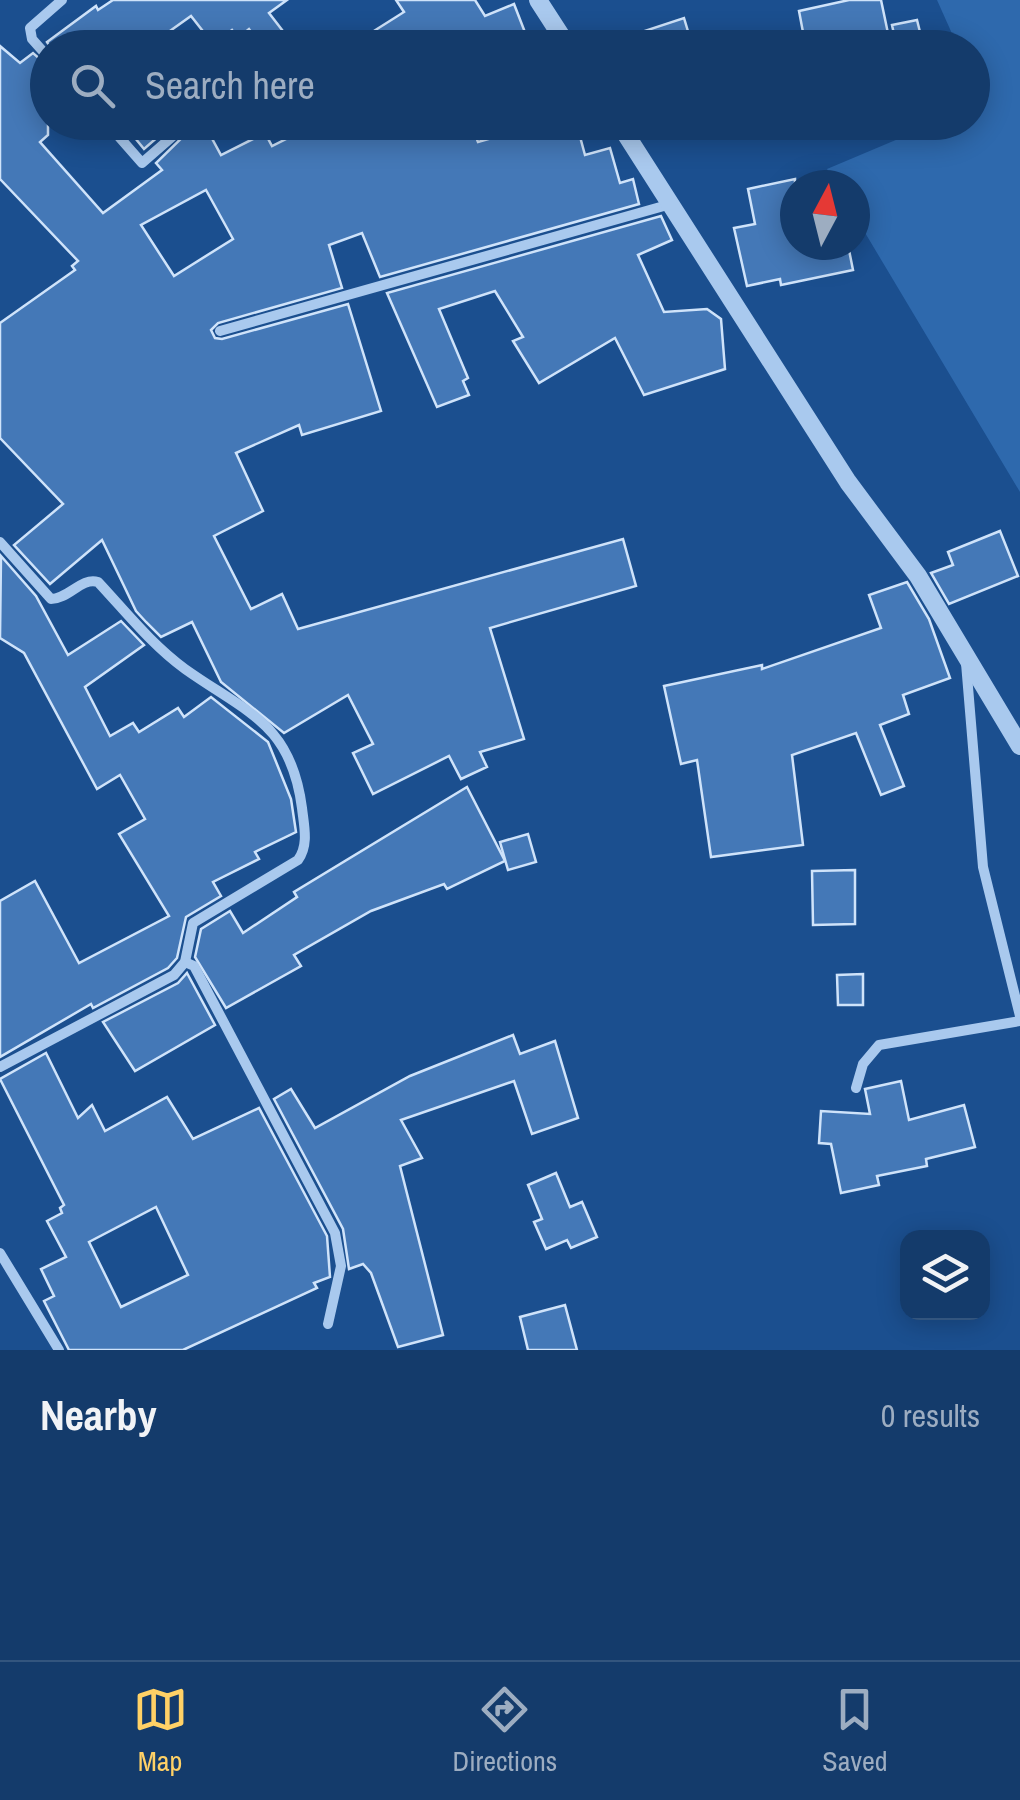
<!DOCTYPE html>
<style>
:root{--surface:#143b6b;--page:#214673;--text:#f1f3f6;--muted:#9dadc1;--line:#33557e;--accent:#ffd166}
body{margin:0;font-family:"Archivo Narrow",sans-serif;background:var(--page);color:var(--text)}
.controls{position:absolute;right:30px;bottom:30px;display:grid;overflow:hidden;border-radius:20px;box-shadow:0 5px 25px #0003}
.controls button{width:90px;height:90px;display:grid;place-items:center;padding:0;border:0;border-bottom:2px solid var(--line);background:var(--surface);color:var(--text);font:50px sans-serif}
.compass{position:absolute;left:780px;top:170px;width:90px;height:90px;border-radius:50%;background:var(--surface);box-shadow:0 5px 25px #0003;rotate:7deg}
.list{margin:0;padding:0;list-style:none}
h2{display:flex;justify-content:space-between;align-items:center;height:130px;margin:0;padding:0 40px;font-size:42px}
h2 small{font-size:32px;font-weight:400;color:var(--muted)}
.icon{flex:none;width:55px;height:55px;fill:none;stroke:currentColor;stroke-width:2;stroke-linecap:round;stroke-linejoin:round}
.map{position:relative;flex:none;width:1020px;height:1350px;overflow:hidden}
.search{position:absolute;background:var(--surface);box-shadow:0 5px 25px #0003;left:30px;right:30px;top:30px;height:110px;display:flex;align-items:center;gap:25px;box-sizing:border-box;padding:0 35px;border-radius:55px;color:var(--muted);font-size:38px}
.sheet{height:310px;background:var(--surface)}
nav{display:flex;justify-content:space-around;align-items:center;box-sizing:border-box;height:140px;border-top:2px solid var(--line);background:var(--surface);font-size:28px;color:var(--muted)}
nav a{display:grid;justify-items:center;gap:5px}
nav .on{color:var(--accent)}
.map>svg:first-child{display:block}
.green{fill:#2e69ad}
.building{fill:#4478b7;stroke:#cfe3fa;stroke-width:2.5;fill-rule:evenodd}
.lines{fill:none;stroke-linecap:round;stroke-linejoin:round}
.minor{stroke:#a9c9ee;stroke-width:10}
.tertiary{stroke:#a9c9ee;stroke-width:18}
</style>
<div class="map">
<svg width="1020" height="1350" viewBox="0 0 1020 1350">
<rect width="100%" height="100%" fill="#1b4f8f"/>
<polygon class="green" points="937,0 1020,0 1020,492 855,216 855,185 836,185 827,169 936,123 972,122 973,107 983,102 973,79 972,48 958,47"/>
<g class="building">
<polygon points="113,0 287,0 269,13 296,48 263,48 249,29 238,38 232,30 213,44 191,16 146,48 51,48 47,42 96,6 98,10"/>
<polygon points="396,0 475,0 485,16 514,4 528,40 508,48 476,48 469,32 445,48 347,48 404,12"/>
<polygon points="849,0 881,0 889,38 846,48 806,48 799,11"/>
<polygon points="684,18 693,48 612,48 611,42"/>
<polygon points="917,20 924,48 897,48 892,25"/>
<path d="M0 46 20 63 33 53 48 66V135L40 142 103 213 162 170 156 163 198 122H203L221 155 265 133 272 146 320 122H470L478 142 549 122H576L585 155 610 148 620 183 633 179 639 204 380 277 362 233 329 245 342 288 218 323 211 330 215 338 222 339 348 304 381 411 302 435 299 425 236 453 263 511 214 536 251 609 282 594 298 629 623 539 636 586 490 628 524 739 480 752 487 767 461 779 449 756 373 794 353 753 373 744 348 695 284 733 221 682 192 622 161 637 146 622 136 611 102 540 50 584 14 545 63 504 0 438V323L75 270 72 266 78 261 0 179ZM206 190 233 239 174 276 141 225Z"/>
<polygon points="122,122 175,122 144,149"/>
<polygon points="795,179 795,245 848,245 853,270 781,285 780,279 747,286 734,228 755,224 748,189"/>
<polygon points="661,216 672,240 638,255 664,312 707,309 721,319 725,369 644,395 615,338 539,383 513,341 523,337 495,291 439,309 468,378 463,381 469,395 437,407 387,293"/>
<polygon points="1000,531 1018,576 949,604 931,573 953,565 948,552"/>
<polygon points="1,556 36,596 68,655 121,621 144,645 85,687 110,736 133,723 139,732 178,708 184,717 211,697 268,742 291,799 296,832 255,852 259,859 213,882 221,896 186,917 177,958 168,968 93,1008 91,1004 0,1057 0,901 35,881 79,963 169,916 119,834 145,819 120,775 97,789 24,653 0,638"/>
<polygon points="907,582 929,619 950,678 903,695 909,714 880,725 904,786 881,795 856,733 792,755 803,845 711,857 697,760 681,764 664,686 762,665 762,669 881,628 869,595"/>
<polygon points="467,787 505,861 447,889 444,884 371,911 294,955 301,966 226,1008 195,957 201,929 230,911 243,933 297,897 294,892"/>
<polygon points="528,834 536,862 508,870 500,842"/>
<polygon points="855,870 855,924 813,925 812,871"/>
<polygon points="187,973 215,1025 135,1071 103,1022 178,983"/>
<polygon points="863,974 863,1005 838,1005 837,975"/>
<polygon points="513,1035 520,1054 555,1041 578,1118 532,1134 514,1081 401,1120 422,1158 400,1166 443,1335 398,1347 371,1273 363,1264 349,1269 343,1229 274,1099 291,1089 315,1128 410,1076"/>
<path d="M46 1053 78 1118 92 1105 105 1131 167 1097 193 1139 259 1108 327 1236 330 1277 314 1283 317 1288 183 1350H69L44 1301 54 1296 41 1269 66 1257 47 1221 62 1213 60 1208 64 1205 0 1079ZM156 1207 188 1275 121 1307 89 1242Z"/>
<polygon points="901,1081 909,1120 964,1105 975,1147 926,1159 927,1166 877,1176 879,1185 841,1193 831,1144 819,1143 821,1111 870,1114 865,1089"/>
<polygon points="556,1173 570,1207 582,1202 597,1237 571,1248 567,1240 546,1249 534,1222 542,1219 528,1185"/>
<polygon points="565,1305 577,1350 528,1350 520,1317"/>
</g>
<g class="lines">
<g class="minor">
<polyline points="48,57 32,39 30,28 62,0"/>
<polyline points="106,122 142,163 189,122"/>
<polyline points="220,331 671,204"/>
<path d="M0 542 51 599C69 599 81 577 98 582 126 612 152 645 185 669 247 713 291 723 302 808 304 826 309 845 298 860L193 923 185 962 174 975 0 1067"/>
<polyline points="966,663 983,867 1020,1016"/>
<polyline points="185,962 194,966 335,1233 341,1266 328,1324"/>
<polyline points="856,1088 863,1064 879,1045 1020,1021"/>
<polyline points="0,1253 59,1350"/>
</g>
<g class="tertiary">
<polyline points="538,0 569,48"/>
<polyline points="618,122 848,482 918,576 1020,746"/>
</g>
</g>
</svg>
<div class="controls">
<button><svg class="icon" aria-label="layers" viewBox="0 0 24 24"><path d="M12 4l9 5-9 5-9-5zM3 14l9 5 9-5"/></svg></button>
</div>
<svg class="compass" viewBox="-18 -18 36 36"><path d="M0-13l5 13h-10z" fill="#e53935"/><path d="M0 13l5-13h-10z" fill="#9dadc1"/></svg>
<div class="search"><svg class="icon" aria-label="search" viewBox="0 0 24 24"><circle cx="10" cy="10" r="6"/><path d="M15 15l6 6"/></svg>Search here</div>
</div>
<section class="sheet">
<h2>Nearby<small>0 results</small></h2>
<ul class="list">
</ul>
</section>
<nav>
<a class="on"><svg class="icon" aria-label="map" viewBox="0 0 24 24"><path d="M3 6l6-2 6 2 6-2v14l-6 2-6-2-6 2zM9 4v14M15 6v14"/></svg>Map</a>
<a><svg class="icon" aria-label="directions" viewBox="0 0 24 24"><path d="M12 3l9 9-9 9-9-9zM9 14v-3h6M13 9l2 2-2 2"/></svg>Directions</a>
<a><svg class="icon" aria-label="saved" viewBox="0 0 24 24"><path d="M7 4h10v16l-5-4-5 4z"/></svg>Saved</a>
</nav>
